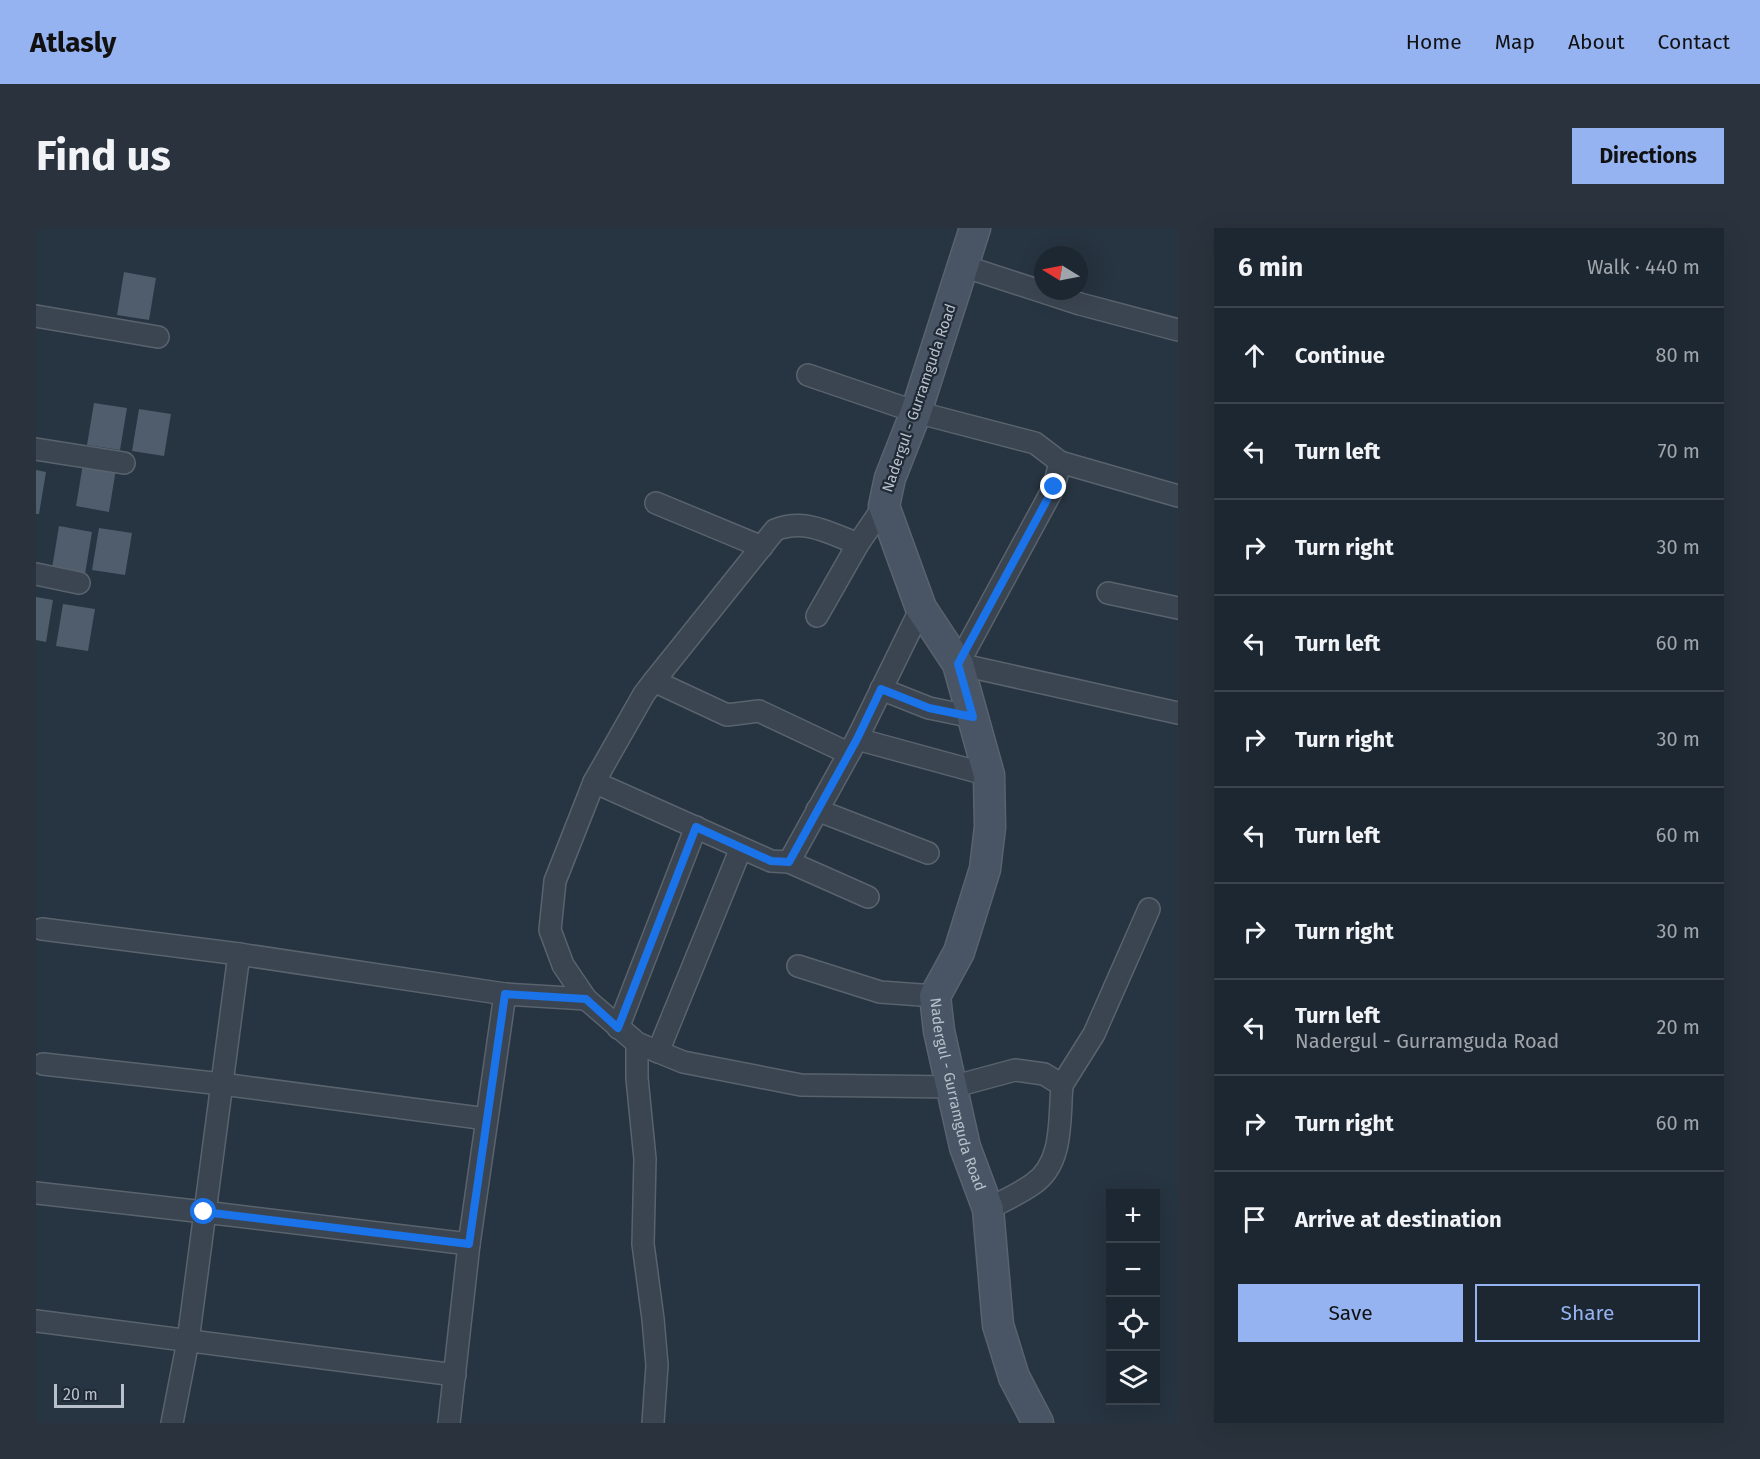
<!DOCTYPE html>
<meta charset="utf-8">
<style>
:root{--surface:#1d2731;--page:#2a333d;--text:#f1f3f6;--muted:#a0a5ab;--line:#3b444d;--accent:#95b2f1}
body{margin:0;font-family:"Fira Sans",sans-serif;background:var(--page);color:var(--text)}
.controls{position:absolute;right:18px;bottom:18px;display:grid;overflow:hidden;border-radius:0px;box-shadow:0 6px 24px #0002}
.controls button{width:54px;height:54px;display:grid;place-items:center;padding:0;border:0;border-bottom:2px solid var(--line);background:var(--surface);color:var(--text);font:30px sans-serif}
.compass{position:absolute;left:998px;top:18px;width:54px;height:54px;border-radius:50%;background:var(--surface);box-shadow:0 6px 24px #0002;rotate:280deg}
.scale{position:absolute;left:18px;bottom:15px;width:70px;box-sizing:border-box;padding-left:6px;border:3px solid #b8c0cb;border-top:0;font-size:16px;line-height:21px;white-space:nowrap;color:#b8c0cb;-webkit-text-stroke:4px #202a36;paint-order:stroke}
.stop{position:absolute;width:18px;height:18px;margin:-14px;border:4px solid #1a73e8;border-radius:50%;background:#fff}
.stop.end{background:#1a73e8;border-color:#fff;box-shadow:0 2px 6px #0008}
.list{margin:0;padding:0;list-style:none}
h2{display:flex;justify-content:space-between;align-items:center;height:78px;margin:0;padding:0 24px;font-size:26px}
h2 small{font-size:20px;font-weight:400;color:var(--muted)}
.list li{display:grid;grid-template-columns:39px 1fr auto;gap:18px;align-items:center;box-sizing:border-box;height:96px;padding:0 24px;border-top:2px solid var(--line)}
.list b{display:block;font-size:22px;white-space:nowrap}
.list p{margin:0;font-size:20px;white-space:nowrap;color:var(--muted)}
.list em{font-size:20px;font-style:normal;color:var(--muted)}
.actions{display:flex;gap:12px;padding:18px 24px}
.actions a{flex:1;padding:14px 0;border:2px solid var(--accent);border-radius:0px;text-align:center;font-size:21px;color:var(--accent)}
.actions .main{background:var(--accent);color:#111}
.icon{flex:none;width:33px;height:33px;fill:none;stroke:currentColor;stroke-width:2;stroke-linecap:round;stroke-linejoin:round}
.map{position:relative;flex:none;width:1142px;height:1195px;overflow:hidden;border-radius:0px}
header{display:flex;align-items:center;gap:36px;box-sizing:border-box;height:84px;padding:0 30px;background:var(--accent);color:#111}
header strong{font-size:28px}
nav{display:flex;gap:33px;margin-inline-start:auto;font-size:21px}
.intro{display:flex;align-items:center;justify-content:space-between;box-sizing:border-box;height:144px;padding:0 36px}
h1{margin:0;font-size:42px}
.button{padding:15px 27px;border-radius:0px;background:var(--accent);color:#111;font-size:21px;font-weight:700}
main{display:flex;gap:36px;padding:0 36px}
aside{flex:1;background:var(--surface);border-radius:0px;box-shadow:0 6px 24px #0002}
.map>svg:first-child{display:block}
.building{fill:#505d6c}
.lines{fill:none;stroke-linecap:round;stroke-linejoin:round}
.minor-casing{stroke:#59636e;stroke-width:24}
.secondary-casing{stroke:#59636e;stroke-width:33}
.minor{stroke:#3b4551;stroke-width:21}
.secondary{stroke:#495564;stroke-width:30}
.route{stroke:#1a73e8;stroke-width:8}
.labels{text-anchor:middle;stroke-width:4.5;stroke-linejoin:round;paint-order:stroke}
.street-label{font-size:15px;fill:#b8c0cb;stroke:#202a36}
</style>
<header>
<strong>Atlasly</strong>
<nav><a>Home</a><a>Map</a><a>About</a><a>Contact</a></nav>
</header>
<div class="intro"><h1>Find us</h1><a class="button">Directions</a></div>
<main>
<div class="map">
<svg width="1142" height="1195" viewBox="0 0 1142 1195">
<rect width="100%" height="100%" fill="#273441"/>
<g class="building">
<polygon points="88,44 120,50 113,92 81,87"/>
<polygon points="58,175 91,180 84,222 51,217"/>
<polygon points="103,181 135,186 128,228 96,223"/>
<polygon points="47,236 80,241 73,284 40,278"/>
<polygon points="0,242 10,244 3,286 0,286"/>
<polygon points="23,298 56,304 49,346 16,340"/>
<polygon points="63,300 96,305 89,347 56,342"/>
<polygon points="0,369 17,372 10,414 0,412"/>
<polygon points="27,376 59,381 52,423 20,418"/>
</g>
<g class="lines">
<defs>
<g id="minor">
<polyline points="927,38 1044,76 1142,102"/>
<polyline points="0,88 122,109"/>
<polyline points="772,147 880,184 999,215 1024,234 1018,259 922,436 1142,485"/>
<polyline points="0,221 88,235"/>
<polyline points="1024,234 1142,268"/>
<polyline points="620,275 726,319"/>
<path d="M848 278 822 316C793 305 769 290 739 302L618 453 608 466 558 554 519 653 514 702 527 737 550 771 601 815 647 834 765 857 916 859 979 842 1008 846 1026 857C1023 891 1028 935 997 956 983 966 967 973 952 981"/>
<polyline points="0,346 43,355"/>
<polyline points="1072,365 1142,380"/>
<polyline points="781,388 822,316"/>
<polyline points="618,453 691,487 723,483 812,525"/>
<polyline points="845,461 893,480 937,489"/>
<polyline points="821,511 953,547"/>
<polyline points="558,554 735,633 753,634 821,511 885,380"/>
<polyline points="781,582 892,625"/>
<polyline points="753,634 832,669"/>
<polyline points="762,738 844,764 899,768"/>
<polyline points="469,766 550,771"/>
<polyline points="582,800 660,599"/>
<polyline points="601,815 601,850 609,931 607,1016 617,1091 621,1137 617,1195"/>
<polyline points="622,824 705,620"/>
<polyline points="7,836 186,856 451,891"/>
<polyline points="1026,857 1058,806 1113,681"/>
<polyline points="0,965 168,984 433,1016 469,766 203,726 6,701"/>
<polyline points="0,1093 419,1147"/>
<polyline points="136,1195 152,1113 203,726"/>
<polyline points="413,1195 433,1016"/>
</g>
<g id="secondary">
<path id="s1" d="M939 0 880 184 854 250 848 278 885 380 922 436 953 547 954 599 949 641 923 724 899 768 903 803 929 919 952 981 962 1097 978 1149 1002 1195"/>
</g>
</defs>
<use href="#minor" class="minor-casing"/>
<use href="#secondary" class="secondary-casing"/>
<use href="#minor" class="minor"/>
<use href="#secondary" class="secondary"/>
</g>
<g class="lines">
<polyline class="route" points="168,984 433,1016 469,766 550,771 582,800 660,599 735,633 753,634 821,511 845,461 893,480 937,489 922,436 1018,259"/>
</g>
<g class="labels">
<g class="street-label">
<text transform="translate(883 170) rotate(-71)" y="5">Nadergul - Gurramguda Road</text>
<text dy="5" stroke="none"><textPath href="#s1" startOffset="916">Nadergul - Gurramguda Road</textPath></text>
</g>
</g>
</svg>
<div class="controls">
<button>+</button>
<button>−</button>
<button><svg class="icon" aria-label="locate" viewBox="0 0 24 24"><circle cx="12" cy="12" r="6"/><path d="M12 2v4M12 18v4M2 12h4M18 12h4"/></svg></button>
<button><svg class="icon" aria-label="layers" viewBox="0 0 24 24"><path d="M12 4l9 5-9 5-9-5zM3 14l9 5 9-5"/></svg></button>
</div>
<svg class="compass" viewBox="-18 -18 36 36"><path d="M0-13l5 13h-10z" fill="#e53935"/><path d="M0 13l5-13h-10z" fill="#a0a5ab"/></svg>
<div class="scale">20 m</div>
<div class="stop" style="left:168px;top:984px"></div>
<div class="stop end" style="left:1018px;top:259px"></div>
</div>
<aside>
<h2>6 min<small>Walk · 440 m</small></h2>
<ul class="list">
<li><svg class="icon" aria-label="ahead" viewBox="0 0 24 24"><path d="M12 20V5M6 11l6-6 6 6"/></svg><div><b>Continue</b></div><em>80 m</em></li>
<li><svg class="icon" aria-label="left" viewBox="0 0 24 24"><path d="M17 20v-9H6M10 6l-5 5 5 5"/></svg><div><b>Turn left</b></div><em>70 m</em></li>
<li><svg class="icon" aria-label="right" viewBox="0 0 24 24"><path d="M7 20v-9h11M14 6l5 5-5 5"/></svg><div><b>Turn right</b></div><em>30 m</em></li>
<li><svg class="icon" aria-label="left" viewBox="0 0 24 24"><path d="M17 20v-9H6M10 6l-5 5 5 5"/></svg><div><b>Turn left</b></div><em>60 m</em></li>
<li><svg class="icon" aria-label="right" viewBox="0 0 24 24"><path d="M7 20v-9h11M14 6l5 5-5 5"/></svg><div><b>Turn right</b></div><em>30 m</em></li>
<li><svg class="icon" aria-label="left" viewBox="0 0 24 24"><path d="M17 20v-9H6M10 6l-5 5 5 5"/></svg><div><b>Turn left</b></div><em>60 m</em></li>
<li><svg class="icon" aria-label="right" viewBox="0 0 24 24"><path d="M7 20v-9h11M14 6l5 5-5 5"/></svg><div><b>Turn right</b></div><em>30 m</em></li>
<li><svg class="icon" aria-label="left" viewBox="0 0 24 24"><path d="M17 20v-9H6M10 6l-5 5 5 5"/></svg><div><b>Turn left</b><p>Nadergul - Gurramguda Road</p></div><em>20 m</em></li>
<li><svg class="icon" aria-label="right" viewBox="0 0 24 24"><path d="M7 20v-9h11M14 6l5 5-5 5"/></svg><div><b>Turn right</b></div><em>60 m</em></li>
<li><svg class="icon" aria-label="arrive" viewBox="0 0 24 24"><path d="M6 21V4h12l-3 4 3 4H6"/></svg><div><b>Arrive at destination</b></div></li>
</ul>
<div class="actions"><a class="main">Save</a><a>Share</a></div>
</aside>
</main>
